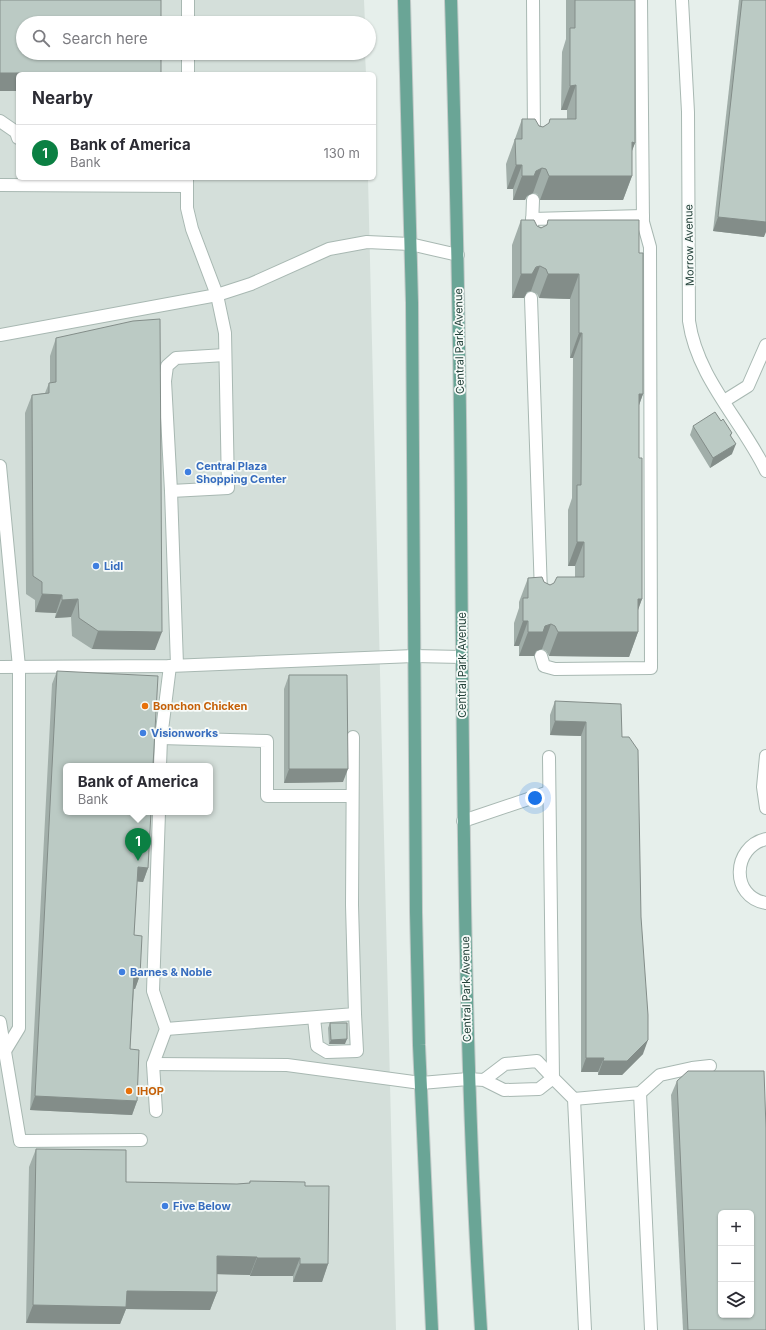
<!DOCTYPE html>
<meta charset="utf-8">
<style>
:root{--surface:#fff;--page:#f7f7f7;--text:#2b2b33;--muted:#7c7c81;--line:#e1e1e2;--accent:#0b8043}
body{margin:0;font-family:Inter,sans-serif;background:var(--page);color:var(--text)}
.controls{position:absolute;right:12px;bottom:12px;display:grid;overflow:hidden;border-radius:6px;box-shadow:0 1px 3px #0004}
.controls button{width:36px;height:36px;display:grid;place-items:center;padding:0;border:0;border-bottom:1px solid var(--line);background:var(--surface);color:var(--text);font:20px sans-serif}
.you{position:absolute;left:535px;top:798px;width:14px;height:14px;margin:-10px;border:3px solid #fff;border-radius:50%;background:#1a73e8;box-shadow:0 0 0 6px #1a73e833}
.badge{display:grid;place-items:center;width:26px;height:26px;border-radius:50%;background:var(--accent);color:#fff;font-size:13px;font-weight:700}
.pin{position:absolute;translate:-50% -33px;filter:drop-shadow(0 1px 2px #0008)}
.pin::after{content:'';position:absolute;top:21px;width:14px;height:12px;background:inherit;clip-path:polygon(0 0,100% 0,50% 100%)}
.popup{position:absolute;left:63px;top:763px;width:150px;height:52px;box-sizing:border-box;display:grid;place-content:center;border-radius:6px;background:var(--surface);filter:drop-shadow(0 1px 3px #0005);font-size:13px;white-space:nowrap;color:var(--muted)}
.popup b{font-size:15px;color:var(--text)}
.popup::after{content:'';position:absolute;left:50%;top:100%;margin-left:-8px;border:8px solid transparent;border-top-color:var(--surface)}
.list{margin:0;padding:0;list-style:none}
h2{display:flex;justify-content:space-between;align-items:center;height:52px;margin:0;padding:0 16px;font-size:17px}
h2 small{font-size:13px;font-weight:400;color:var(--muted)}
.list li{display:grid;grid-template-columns:26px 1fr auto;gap:12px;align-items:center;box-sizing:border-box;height:56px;padding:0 16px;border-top:1px solid var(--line)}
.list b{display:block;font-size:15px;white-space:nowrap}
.list p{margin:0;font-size:13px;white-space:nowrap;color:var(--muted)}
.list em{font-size:13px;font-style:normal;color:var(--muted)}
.icon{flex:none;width:22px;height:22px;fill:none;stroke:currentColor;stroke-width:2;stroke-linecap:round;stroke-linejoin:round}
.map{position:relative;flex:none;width:766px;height:1330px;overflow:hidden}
.search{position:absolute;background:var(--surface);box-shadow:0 1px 3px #0004;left:16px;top:16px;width:360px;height:44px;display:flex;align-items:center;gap:10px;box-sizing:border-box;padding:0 14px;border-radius:22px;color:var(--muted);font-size:15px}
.panel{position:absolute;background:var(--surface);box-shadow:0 1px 3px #0004;left:16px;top:72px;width:360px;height:108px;border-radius:6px}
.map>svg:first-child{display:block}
.built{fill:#d4dfda;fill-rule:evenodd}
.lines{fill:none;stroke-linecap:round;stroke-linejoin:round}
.service-casing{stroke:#a8b8b2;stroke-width:14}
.minor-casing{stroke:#a8b8b2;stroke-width:14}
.primary-casing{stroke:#c2cac8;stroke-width:14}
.service{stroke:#fff;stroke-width:12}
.minor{stroke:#fff;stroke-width:12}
.primary{stroke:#6aa596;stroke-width:12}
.wall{fill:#a1aea9}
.shaded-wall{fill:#838d89}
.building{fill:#bbcac4;stroke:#838d89;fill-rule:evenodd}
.shop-dot{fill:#3f7fe0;stroke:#f7fbf9;stroke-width:1.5}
.food-dot{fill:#e8710a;stroke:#f7fbf9;stroke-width:1.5}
.labels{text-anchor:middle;stroke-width:3.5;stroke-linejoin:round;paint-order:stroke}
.street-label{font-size:11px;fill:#24423a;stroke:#f7fbf9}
.shop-label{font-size:11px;font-weight:bold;fill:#366cbe;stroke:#f7fbf9;text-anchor:start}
.food-label{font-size:11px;font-weight:bold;fill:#c56008;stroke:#f7fbf9;text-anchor:start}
</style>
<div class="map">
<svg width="766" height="1330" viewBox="0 0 766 1330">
<rect width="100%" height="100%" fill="#e6efeb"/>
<path class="built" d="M0 0H364L365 23H23V53H365L366 74H18V178H368L396 1330H0ZM66 766H210V812H66Z"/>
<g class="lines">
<defs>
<g id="service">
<polyline points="533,0 534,135"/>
<polyline points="188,23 188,0"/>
<polyline points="188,74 188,53"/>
<polyline points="0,121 16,132 18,138"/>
<polyline points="0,185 187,186"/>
<polyline points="532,219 643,216"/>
<polyline points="532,225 533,200"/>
<polyline points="531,298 541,593"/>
<polyline points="0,335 217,295 251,284 329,249 367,242 410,244"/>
<polyline points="0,466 19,667 19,1028 5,1051"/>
<polyline points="171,491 165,381 167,366 176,358 225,355"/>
<polyline points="541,656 544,666 555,669 651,668 650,247 643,222 641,0"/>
<polyline points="177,665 171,491 228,488 225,333 217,295 192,229 187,208 187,178"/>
<polyline points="0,667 170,666 414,656"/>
<polyline points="161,738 267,741 267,796 352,796"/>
<polyline points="549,757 553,1078 574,1099 585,1330"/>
<polyline points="160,766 161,738 170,666"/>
<polyline points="463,821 549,792"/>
<path d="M766 839C732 847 730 897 766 903"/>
<polyline points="314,1018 317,1046 327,1052 357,1051 355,1014"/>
<polyline points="0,1022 20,1141 141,1140"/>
<polyline points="166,1029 355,1014 352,905 353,737"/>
<polyline points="153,1064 287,1065 421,1083"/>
<polyline points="468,1079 484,1080 504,1090 539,1089 553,1078 537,1061 505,1064 484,1080"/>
<polyline points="640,1093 660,1075 692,1068 710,1066"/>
<polyline points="574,1099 640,1093 651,1330"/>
<polyline points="156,1111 153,1064 166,1029 153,991 159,812"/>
</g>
<g id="minor">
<path d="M682 0 688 112 689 321C697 378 742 421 766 471"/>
<polyline points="410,244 458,255"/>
<polyline points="724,401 748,386 766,345"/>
<polyline points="414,656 462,657"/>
<polyline points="766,756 763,787 766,808"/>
<polyline points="421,1083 468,1079"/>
</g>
<g id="primary">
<polyline points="404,0 412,303 416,912 419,1045 432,1330"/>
<path d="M451 0C456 174 460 348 461 521 463 791 464 1061 481 1330"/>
</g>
</defs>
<use href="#service" class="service-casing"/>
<use href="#minor" class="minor-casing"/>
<use href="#primary" class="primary-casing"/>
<use href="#service" class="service"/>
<use href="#minor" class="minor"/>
<use href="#primary" class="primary"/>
</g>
<g class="wall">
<polygon points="566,0 629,0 635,143 632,150 632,176 623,200 540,200 537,194 533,193 527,196 525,200 513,200 513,189 507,189 506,164 522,119 543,127 567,119 567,110 561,110 562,52 566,39"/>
<polygon points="739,0 766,0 764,237 713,231"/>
<polygon points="521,220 537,226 639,253 643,394 639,405 639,458 642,599 638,609 638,632 629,657 549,656 546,651 542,649 536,651 534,656 519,656 519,646 514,646 514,623 519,608 519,602 528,578 544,582 550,585 575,577 575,566 568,566 568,510 572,498 573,358 570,358 570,299 539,298 537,294 531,291 527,292 524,298 512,298 512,245"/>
<polygon points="56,338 155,650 92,649 72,636 71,617 55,618 56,613 35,612 35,600 26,594 25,413 32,395 45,393 49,383 50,383 50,356"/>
<polygon points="721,421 732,433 731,436 732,454 710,468 690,435 693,426"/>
<polygon points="57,671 148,868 143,882 137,881 134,935 140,975 135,989 134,989 130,1049 137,1101 132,1115 30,1110 52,684"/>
<polygon points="289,675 343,782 284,783 284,689"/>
<polygon points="555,701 622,737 643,1054 622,1075 598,1075 598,1072 581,1072 581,736 550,735 550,715"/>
<polygon points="330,1023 345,1044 329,1044 328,1028"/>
<polygon points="677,1081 766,1330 683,1330 671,1095"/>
<polygon points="36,1149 126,1182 237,1184 249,1183 250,1181 305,1186 328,1264 322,1282 293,1282 293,1276 250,1276 250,1275 217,1274 217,1292 210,1310 126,1309 120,1324 26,1323 29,1167"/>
</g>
<g class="shaded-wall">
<polygon points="0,73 66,73 65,74 18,74 18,91 0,91"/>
<polygon points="576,85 567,110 561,110 570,86"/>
<polygon points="632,142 635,143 626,167"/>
<polygon points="516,165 522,165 513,189 507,189"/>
<polygon points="542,168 533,193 527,196 525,200 513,200 522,176 536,171"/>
<polygon points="549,176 632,176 623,200 540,200"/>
<polygon points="718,217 766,222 766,232 764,237 713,231"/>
<polygon points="540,266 531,291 527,292 524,298 512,298 521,274"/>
<polygon points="548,274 579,274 570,299 539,298"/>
<polygon points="579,333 582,333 573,358 570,358"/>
<polygon points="639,394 643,394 634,419"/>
<polygon points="736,444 732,454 710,468 713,458"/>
<polygon points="577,542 584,542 575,566 568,566"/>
<polygon points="42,594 62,595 56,613 35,612"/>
<polygon points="78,599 71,617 55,618 62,600"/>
<polygon points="638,599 642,599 633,624"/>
<polygon points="523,621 528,621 519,646 514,646"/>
<polygon points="551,624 542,649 536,651 534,656 519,656 528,632"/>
<polygon points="98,631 162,632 155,650 92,649"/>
<polygon points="558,632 638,632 629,657 549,656"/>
<polygon points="555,721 586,722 581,736 550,735"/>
<polygon points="289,769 348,769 343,782 284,783"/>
<polygon points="138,867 148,868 143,882 132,881"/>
<polygon points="134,974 140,975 135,989 129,988"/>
<polygon points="347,1039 345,1044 329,1044 331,1040"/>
<polygon points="648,1040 643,1054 622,1075 598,1075 603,1061"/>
<polygon points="586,1058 604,1058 598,1072 581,1072"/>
<polygon points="35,1096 137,1101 132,1115 30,1110"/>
<polygon points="217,1256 257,1257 250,1275 211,1274"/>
<polygon points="257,1258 300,1258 293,1276 250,1276"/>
<polygon points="300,1264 328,1264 322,1282 293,1282"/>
<polygon points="127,1291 217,1292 210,1310 126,1309 120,1324 26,1323 33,1305"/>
</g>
<g class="building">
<polygon points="0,0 161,0 161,23 23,23 23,53 161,53 161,74 66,74 66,73 0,73"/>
<polygon points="575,0 635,0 635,143 632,142 632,176 549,176 546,169 542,168 536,171 534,176 522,176 522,165 516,165 515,139 522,139 522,119 535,119 539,126 543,127 549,123 550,119 576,119 576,85 570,86 570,28 575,28"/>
<polygon points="742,0 766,0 766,222 718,217"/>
<polygon points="521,220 534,220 537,226 541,228 547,225 548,220 639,220 639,253 643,253 643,394 639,394 639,458 642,458 642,599 638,599 638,632 558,632 555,626 551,624 545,626 543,632 528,632 528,621 523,621 523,598 528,598 528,578 542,577 544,582 550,585 554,583 557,577 584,577 584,542 577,542 577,485 581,485 582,333 579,333 579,274 548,274 546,269 540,266 536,267 532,274 521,274"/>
<polygon points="160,319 162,632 98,631 79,618 78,599 62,600 62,595 42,594 42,582 33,576 32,395 49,393 49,383 56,382 56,338 133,321"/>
<polygon points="715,412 721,421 723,419 732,433 730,435 736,444 713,458 693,426"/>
<polygon points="57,671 158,676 153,766 66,766 66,812 151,812 148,868 138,867 134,935 142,936 140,975 134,974 130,1049 139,1050 137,1101 35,1096"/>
<polygon points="289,675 347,675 348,769 289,769"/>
<polygon points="555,701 621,704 622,737 629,737 638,750 641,917 648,1015 648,1040 627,1061 603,1061 604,1058 586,1058 586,722 555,721"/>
<polygon points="330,1023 347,1023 347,1039 331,1040"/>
<path d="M688 1071H764L766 1128V1330H688L677 1081ZM721 1213H751V1315H721Z"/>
<polygon points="36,1149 126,1150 126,1182 237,1184 250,1183 250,1181 305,1182 305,1186 329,1186 328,1264 300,1264 300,1258 257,1258 257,1257 217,1256 217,1292 127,1291 126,1307 33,1305"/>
</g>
<g class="shop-dot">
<circle cx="188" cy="472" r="4"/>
<circle cx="96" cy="566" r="4"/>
<circle cx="143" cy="733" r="4"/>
<circle cx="122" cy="972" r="4"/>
<circle cx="165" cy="1206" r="4"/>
</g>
<g class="food-dot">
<circle cx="145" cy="706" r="4"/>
<circle cx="129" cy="1091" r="4"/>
</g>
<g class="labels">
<g class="street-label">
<text transform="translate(689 245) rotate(-91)" y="4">Morrow Avenue</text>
<text transform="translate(459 341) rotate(-91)" y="4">Central Park Avenue</text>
<text transform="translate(462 665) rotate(-90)" y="4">Central Park Avenue</text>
<text transform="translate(466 989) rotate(-91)" y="4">Central Park Avenue</text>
</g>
<g class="shop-label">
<text x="196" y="470">Central Plaza<tspan x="196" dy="13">Shopping Center</tspan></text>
<text x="104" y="570">Lidl</text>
<text x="151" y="737">Visionworks</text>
<text x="130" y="976">Barnes &amp; Noble</text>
<text x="173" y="1210">Five Below</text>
</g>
<g class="food-label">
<text x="153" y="710">Bonchon Chicken</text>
<text x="137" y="1095">IHOP</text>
</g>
</g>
</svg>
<div class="controls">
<button>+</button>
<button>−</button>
<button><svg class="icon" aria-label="layers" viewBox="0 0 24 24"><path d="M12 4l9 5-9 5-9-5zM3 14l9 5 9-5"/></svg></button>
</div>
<div class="you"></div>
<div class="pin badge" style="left:138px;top:861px">1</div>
<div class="popup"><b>Bank of America</b>Bank</div>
<div class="search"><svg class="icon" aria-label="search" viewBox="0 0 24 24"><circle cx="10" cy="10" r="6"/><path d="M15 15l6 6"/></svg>Search here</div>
<section class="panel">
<h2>Nearby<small></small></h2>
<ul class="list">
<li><span class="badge">1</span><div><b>Bank of America</b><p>Bank</p></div><em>130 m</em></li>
</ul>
</section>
</div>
